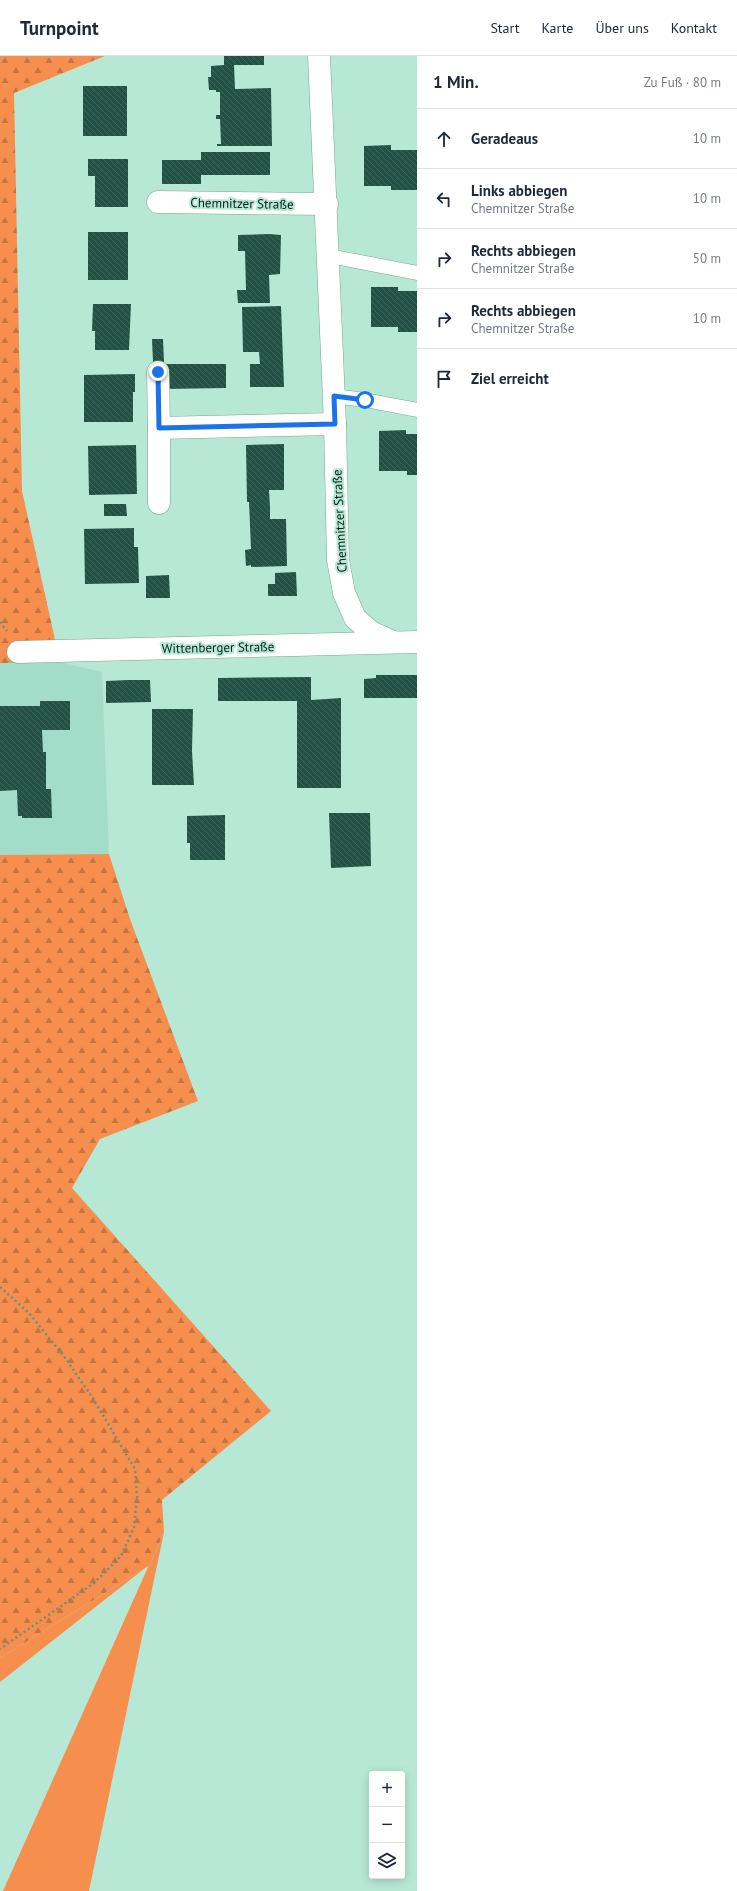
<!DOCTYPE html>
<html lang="de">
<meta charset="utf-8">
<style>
:root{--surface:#fff;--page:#f6f6f7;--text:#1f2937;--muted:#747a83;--line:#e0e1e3}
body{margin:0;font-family:"PT Sans",sans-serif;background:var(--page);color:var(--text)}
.controls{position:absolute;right:12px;bottom:12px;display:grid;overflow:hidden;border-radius:4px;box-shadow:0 2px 10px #0003}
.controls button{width:36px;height:36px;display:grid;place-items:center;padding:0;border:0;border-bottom:1px solid var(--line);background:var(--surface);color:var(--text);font:20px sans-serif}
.stop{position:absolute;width:12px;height:12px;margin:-9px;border:3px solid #1a73e8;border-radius:50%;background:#fff}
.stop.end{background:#1a73e8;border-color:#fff;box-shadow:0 1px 4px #0008}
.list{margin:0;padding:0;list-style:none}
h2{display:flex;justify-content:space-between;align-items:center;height:52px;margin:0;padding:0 16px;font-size:17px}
h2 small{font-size:13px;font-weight:400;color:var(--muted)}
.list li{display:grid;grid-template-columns:26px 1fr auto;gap:12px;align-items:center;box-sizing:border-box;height:60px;padding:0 16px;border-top:1px solid var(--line)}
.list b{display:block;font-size:15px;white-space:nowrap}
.list p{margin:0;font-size:13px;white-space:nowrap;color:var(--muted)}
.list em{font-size:13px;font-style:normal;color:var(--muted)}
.icon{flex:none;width:22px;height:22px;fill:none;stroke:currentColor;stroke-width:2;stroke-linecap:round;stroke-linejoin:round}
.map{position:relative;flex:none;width:417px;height:1835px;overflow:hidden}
header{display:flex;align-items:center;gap:24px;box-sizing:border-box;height:56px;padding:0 20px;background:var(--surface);border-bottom:1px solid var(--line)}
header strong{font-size:19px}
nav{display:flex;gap:22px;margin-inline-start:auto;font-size:14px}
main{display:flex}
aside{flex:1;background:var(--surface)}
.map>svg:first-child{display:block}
.built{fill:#a3ddc9}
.grass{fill:#f68f4d}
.forest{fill:url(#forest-firs)}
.building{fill:url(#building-back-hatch)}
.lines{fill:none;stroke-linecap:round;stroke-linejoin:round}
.lane-casing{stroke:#77a696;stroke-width:15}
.street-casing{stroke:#77a696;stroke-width:23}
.path{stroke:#6a8e82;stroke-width:2.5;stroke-dasharray:2 3;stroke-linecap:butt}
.lane{stroke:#fff;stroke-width:14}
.street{stroke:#fff;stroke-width:22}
.route{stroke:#1a73e8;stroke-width:5}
.labels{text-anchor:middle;stroke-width:4;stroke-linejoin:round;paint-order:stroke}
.street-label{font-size:13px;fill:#0b1e19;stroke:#b7e8d6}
</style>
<header>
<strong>Turnpoint</strong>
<nav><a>Start</a><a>Karte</a><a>Über uns</a><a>Kontakt</a></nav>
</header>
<main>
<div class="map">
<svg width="417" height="1835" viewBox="0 0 417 1835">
<defs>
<pattern id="forest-firs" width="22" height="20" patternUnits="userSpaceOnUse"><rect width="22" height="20" fill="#f68f4d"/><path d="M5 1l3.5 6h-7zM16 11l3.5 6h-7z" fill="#c5743f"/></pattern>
<pattern id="building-back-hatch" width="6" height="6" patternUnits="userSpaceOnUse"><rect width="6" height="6" fill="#235143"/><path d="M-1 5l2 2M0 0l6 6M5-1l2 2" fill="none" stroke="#40665b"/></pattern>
</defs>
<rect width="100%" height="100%" fill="#b7e8d6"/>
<polygon class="built" points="60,606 102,616 109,798 0,799 0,607"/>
<polygon class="grass" points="164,1476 89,1835 3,1835 149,1509 0,1626 0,1602 150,1509"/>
<g class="forest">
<polygon points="0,0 105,0 14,37 22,435 60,606 0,607"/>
<polygon points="109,798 130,863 198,1045 100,1083 72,1132 271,1355 162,1444 164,1476 150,1509 0,1602 0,799"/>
</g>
<g class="building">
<polygon points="224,0 264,0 264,9 234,9 235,33 271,32 272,90 217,90 217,88 221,88 220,63 216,63 216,59 220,59 220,36 216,36 216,34 209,34 208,21 211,21 211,10 224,9"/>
<rect x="83" y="30" width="44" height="50"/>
<polygon points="391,89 391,94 417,94 417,134 391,134 391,130 364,130 364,90"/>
<polygon points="201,96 270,96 270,119 201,119 201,128 162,128 162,104 201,104"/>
<polygon points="88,103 128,103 128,151 95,151 95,120 88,120"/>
<rect x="88" y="176" width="40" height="48"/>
<polygon points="269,178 281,179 280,218 269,219 270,247 238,247 237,234 246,234 245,195 238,195 238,179"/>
<polygon points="371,231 398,231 398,235 417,235 417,276 398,276 398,271 371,271"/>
<polygon points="93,248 131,248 129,294 95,294 95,275 92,275"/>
<polygon points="281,250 284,331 250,331 250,308 260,308 259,296 243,296 242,251"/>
<polygon points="152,283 163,283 164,306 153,306"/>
<polygon points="164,308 226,308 226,332 164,333"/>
<polygon points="135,318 135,336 133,336 133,366 84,366 84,319"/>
<polygon points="406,374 406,378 417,378 417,419 407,419 407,415 379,415 379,375"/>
<polygon points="284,388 284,434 269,434 270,451 270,463 286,463 287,510 251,511 251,509 246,510 245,494 251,493 249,446 247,446 246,389"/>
<polygon points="136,389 137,438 89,439 88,390"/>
<polygon points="104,448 126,448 127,460 104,460"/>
<polygon points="134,472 134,491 138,491 139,527 85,528 84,473"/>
<polygon points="296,516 297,540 268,540 268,528 275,528 275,517"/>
<polygon points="169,519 170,542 146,542 146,520"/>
<polygon points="376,619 417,619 417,642 364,642 364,623 376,622"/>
<polygon points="311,621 311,644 341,642 341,732 297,732 297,645 218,645 218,622"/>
<polygon points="128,624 150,624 151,646 106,647 106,625"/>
<polygon points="40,645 70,645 70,674 42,674 43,696 46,696 46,733 51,733 52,762 22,762 22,760 18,760 17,734 0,735 0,650 40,650"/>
<polygon points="152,653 193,653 192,695 194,729 152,729"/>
<polygon points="329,757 370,757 371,810 331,812"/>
<polygon points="225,759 225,804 190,804 190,787 187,787 187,760"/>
</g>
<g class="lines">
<defs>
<g id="lane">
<polyline points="329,200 417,217"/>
<polyline points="334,340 365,344 417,354"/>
</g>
<g id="street">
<polyline points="319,0 335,368 338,504 344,537 355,562 371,576 393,586"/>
<polyline points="158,146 327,148"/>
<polyline points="158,316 159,372"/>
<polyline points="159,447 159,372 335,368"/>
<polyline points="18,596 417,586"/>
</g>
</defs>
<use href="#lane" class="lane-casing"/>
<use href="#street" class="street-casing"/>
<g class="path">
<polyline points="0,566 7,575"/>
<polyline points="0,1231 29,1257 66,1303 94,1344 135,1413 137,1441 134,1471 121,1500 94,1527 0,1593"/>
</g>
<use href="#lane" class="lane"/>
<use href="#street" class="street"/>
</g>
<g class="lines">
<polyline class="route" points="158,316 159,372 335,368 334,340 365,344"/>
</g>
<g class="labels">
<g class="street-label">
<text transform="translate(242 147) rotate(1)" y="5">Chemnitzer Straße</text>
<text transform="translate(339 465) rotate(-93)" y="5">Chemnitzer Straße</text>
<text transform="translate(218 591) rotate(-1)" y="5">Wittenberger Straße</text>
</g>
</g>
</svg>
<div class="controls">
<button>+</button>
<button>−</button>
<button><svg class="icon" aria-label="layers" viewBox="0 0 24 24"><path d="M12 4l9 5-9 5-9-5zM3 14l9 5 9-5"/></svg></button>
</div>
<div class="stop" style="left:365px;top:344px"></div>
<div class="stop end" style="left:158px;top:316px"></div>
</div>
<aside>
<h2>1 Min.<small>Zu Fuß · 80 m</small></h2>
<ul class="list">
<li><svg class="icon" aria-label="ahead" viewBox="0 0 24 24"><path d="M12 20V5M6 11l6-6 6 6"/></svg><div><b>Geradeaus</b></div><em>10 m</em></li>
<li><svg class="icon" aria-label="left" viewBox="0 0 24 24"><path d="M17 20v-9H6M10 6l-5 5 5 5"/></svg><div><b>Links abbiegen</b><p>Chemnitzer Straße</p></div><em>10 m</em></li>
<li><svg class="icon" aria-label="right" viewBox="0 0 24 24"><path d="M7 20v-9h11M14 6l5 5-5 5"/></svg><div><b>Rechts abbiegen</b><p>Chemnitzer Straße</p></div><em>50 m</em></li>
<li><svg class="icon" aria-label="right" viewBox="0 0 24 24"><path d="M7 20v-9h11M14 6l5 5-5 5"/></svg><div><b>Rechts abbiegen</b><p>Chemnitzer Straße</p></div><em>10 m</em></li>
<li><svg class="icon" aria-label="arrive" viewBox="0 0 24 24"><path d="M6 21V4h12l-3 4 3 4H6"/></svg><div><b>Ziel erreicht</b></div></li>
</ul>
</aside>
</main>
